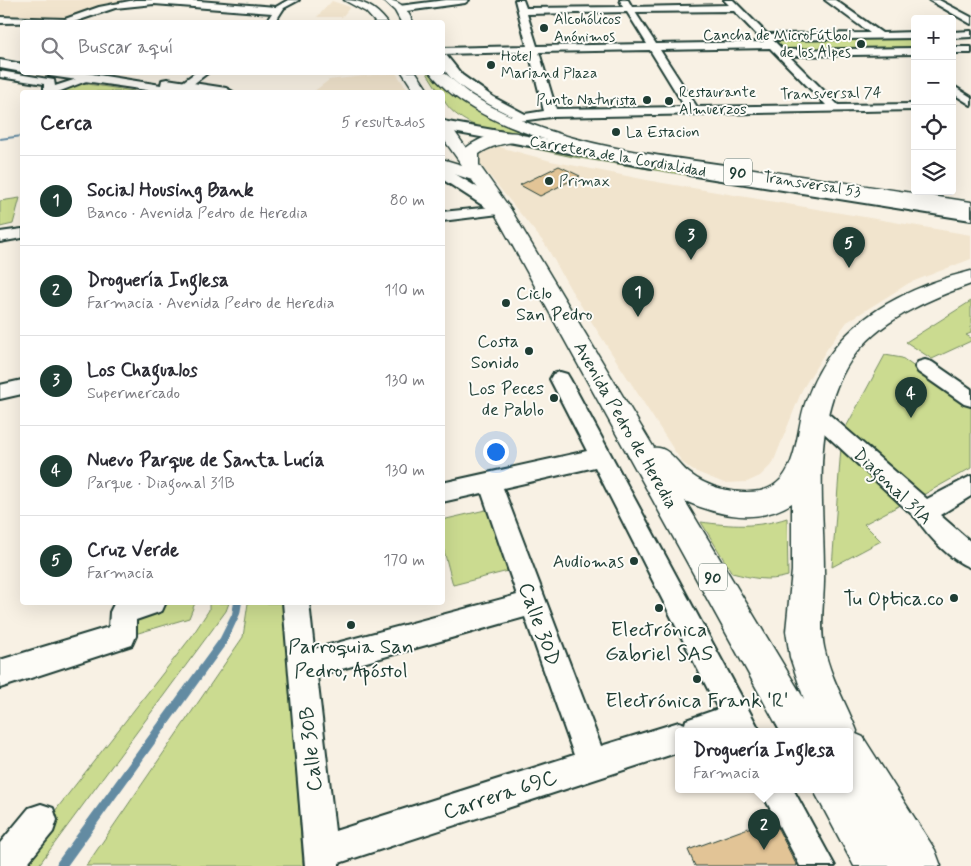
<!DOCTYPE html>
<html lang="es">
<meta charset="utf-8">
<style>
:root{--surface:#fff;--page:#f2f2f3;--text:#2b2b33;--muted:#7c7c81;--line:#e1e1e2;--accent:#1f3d34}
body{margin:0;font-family:Mynerve,sans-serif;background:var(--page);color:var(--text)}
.controls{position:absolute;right:15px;top:15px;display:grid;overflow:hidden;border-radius:5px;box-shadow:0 5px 20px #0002}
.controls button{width:45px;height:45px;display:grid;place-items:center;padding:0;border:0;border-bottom:1px solid var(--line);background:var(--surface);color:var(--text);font:25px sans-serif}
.you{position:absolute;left:495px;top:451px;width:18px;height:18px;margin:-12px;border:4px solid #fff;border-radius:50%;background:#1a73e8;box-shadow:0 0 0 8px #1a73e833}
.badge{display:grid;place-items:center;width:32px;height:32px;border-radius:50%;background:var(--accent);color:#fff;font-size:16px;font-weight:700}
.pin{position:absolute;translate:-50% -41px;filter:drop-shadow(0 1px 2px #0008)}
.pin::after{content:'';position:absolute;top:26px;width:18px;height:15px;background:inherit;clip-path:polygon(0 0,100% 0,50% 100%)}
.popup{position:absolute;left:675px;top:728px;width:178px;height:65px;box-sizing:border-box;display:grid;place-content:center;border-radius:5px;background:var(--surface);filter:drop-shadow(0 1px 4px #0005);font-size:16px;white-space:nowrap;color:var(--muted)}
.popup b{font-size:19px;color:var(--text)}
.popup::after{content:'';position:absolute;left:50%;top:100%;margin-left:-10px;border:10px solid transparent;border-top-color:var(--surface)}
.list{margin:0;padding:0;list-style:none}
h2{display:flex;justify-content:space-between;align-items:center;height:65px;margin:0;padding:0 20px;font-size:21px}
h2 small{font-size:16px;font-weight:400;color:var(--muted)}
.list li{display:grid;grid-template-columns:32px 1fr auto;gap:15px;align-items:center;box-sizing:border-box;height:90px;padding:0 20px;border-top:1px solid var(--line)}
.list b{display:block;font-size:19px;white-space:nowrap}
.list p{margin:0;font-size:16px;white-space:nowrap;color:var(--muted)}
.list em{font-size:16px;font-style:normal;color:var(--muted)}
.icon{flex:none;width:28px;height:28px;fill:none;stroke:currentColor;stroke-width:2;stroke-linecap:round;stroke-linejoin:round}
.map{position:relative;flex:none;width:971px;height:866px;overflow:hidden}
.search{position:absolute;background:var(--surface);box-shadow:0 5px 20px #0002;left:20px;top:20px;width:425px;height:55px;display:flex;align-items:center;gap:12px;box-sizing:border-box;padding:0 18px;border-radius:5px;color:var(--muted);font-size:19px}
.panel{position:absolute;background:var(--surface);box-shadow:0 5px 20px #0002;left:20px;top:90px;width:425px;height:515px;border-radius:5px}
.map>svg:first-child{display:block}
.built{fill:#f1e4cd}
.green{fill:#cbdb90;stroke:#758c62}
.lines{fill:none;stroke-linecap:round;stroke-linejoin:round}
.stream{fill:#648ba2;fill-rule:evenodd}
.building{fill:#e2c496;stroke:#1f3d34}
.minor-casing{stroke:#1f3d34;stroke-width:4}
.major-casing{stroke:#1f3d34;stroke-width:4}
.highway-casing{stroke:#1f3d34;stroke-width:3}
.minor{fill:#fdfcf7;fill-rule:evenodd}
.major{fill:#fdfcf7;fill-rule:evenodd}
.highway{fill:#fdfcf7;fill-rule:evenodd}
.poi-dot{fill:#1f3d34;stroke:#fdfcf7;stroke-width:2}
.labels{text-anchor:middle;stroke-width:4;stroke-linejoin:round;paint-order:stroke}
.far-poi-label{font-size:15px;fill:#1f3d34;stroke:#fdfcf7;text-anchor:start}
.far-street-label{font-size:15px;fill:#1f3d34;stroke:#fdfcf7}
.shield{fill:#fdfcf7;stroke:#62766e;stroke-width:1}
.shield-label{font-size:16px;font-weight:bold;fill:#1f3d34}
.poi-label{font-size:18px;fill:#1f3d34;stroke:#fdfcf7;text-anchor:end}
.street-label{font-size:18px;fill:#1f3d34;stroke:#fdfcf7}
.near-poi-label{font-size:21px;fill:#1f3d34;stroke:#fdfcf7}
.near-street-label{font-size:21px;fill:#1f3d34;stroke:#fdfcf7}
</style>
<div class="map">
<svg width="971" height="866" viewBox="0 0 971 866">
<rect width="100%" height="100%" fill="#f8f1e4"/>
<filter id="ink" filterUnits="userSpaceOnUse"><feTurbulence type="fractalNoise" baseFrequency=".02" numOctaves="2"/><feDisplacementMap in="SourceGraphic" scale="10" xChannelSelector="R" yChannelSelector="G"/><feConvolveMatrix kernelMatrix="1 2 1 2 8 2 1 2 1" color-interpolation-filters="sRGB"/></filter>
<g filter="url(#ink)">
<g class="built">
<polygon points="0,0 149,0 94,8 69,19 23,18 25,15 0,17"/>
<polygon points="332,1 350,7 342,17 317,17"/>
<polygon points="391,73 396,73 409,92 313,92 329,80"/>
<polygon points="494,143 503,148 551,161 657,182 971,235 971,259 909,283 847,322 827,349 802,390 773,463 760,476 747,482 724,483 692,470 682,462 674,450 571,290 545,244 480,164 476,156"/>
</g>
<g class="green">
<polygon points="915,37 915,49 783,51 771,39"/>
<path d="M427 73H432C463 109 496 117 540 131 566 139 591 147 617 155L485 130C470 124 443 111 442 92H439Z"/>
<polygon points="81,83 134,91 135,92 61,92"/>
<polygon points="517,142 610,160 924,211 931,214 573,157 522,146"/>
<polygon points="20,198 13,224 0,227 0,201"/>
<polygon points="971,301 971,333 966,335 971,338 971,341 932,359 906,342"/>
<polygon points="885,355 902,358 971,407 971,468 923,495 845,429"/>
<polygon points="841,447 904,503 864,524 881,541 832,567"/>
<polygon points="494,508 516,569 453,585 443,547 442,520"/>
<path d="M787 518 788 576C768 582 752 578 732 573L701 522C731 526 757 528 787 518Z"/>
<polygon points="135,603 195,603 189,618 135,634"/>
<polygon points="209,603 229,603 226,611 38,866 0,866 0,841 44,825 192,636 209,610"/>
<polygon points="248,603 284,603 303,866 86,866 243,637"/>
</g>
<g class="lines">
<g class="stream">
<polygon points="22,135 22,137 0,140 0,138"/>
<polygon points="234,602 242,602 240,614 226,644 67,866 56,866 57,862 220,638 232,614"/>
</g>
</g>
<g class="building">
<polygon points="559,166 580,176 540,196 520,185"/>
<polygon points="773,819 797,866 695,866 688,850"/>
</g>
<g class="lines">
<defs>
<g id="minor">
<polygon points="135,0 186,0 276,7 288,0 299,0 284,8 275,22 266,22 272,13 154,4 115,8 74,22 0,23 0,17 65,19 99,7"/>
<polygon points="446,0 469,0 465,3 399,12 395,9 399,6"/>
<path d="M515 0H523L526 8 623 7 620 0H628L632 7 729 5 724 0H733L767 34 870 33 825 0H835L882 33 915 32V38L773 40 783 50 915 48V54L789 56 838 105 915 104V110L551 117 504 123 502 120 504 117 512 116C494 107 449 85 443 66 442 63 442 57 442 54L446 55 462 75 493 97 525 114 544 111 529 52 442 54V48L527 46ZM734 11 764 42 656 44 635 12ZM627 12 647 44 537 46 527 14ZM770 48 826 105 697 107 660 50ZM650 50 685 107 556 109 539 52Z"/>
<polygon points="929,0 939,0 971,17 971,24"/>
<polygon points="971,31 971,37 952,38 952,32"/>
<rect x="952" y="47" width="19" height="6"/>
<polygon points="0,71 54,80 55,86 89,75 94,78 58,92 44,92 44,84 0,77"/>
<polygon points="196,72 209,72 188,88 180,88 180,84"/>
<polygon points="952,85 971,97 971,105 952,93"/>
<polygon points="502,206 507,207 509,210 507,213 442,221 442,212"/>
<polygon points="22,229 22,238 0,242 0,232"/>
<polygon points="925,360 932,362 971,389 971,406 964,404 918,372 915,367 918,362"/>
<path d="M560 372 567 374 570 379 760 731H679V752L339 863V866H305L283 602H309L314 649 517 595 482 493 442 502V483L587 451 550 379 553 374ZM595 467 718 709 686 720 685 724 679 722 601 746 503 488ZM525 617 574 755 335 831 317 676Z"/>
<polygon points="22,380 22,394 0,399 0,385"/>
<path d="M816 406 823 409 927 499 971 476V496L940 515 971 542V568C950 560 929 537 917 519L809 419 806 414 809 409Z"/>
<polygon points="115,602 166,602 162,611 136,620 136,636 132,645 0,688 0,660 109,627 110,612"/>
<polygon points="760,789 793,789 835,866 800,866"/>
<polygon points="41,804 53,808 57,820 53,832 25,866 0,866 0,843 29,808"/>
</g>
<g id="major">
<polygon points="0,60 22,64 22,72 0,68"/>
<polygon points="44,72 80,72 161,85 162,80 167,79 226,88 233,92 160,92 50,76"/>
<polygon points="442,121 652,158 660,163 652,168 442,130"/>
<polygon points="442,166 508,206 511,210 508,214 496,214 442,179"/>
<polygon points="695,166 971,210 971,220 689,175 687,171 689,167"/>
</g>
<g id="highway">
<path d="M344 0C363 0 375 7 387 22H375L366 12Z"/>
<path d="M383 0C400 0 406 7 413 22H401L395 11Z"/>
<path d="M442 71C452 78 461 88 471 95 555 147 659 155 754 169 827 180 899 191 971 202V214C901 203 831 192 762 181 670 167 489 149 430 72H442Z"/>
<polygon points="402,72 416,72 429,92 415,92"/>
<path d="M442 120 448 122 466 148C480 137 503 129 521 134L523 137 521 140C506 144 493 144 479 154V165L511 210 654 448C669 446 678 465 689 473 708 488 736 495 760 491 800 483 795 429 806 401 813 382 822 364 835 348 867 307 922 283 971 271V284C927 300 879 320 851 360 810 421 824 502 824 571 825 597 819 621 824 647 830 677 846 703 857 731L856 734 863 737 935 850 941 866H854L813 789H849V731H780L493 210 472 180 442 170V159L462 165 442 137ZM685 501C720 516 758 525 792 503V571L786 631 790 657 804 699Z"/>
</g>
</defs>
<use href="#minor" class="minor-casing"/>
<use href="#major" class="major-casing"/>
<use href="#highway" class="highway-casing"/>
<use href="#minor" class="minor"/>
<use href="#major" class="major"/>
<use href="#highway" class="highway"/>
</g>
</g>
<g class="poi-dot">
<circle cx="544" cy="28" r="5"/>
<circle cx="861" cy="44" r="5"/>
<circle cx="491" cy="65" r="5"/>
<circle cx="647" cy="100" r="5"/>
<circle cx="669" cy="101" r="5"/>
<circle cx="616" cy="132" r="5"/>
<circle cx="549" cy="181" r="5"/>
<circle cx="506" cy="303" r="5"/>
<circle cx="529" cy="351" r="5"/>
<circle cx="554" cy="398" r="5"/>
<circle cx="634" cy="561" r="5"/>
<circle cx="954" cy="598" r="5"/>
<circle cx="659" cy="608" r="5"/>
<circle cx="351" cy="625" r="5"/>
<circle cx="697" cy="679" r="5"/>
</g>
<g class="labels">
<g class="far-poi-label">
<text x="554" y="24">Alcohólicos<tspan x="554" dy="17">Anónimos</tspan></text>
<text x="851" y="40" text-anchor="end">Cancha de MicroFútbol<tspan x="851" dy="17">de los Alpes</tspan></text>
<text x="501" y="61">Hotel<tspan x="501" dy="17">Mariand Plaza</tspan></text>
<text x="679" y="97">Restaurante<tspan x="679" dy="17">Almuerzos</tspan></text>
<text x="637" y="105" text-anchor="end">Punto Naturista</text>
<text x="626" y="137">La Estacion</text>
<text x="559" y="186">Primax</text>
</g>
<g class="far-street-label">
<text transform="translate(831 93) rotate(-1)" y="5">Transversal 74</text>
<text transform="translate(618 156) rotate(10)" y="5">Carretera de la Cordialidad</text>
<text transform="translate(812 184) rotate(9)" y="5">Transversal 53</text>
</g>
<g class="shield">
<rect x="724" y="158.5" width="28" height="27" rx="4"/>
<rect x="699" y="563.5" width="28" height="27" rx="4"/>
</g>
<g class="shield-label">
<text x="738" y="178">90</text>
<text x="713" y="583">90</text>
</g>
<g class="poi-label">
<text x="516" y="299" text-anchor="start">Ciclo<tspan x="516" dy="21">San Pedro</tspan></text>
<text x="519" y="347">Costa<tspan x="519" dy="21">Sonido</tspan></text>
<text x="544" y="394">Los Peces<tspan x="544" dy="21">de Pablo</tspan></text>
<text x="624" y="567">Audiomas</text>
</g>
<g class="street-label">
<text transform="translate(626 425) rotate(60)" y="6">Avenida Pedro de Heredia</text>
<text transform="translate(893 486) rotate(44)" y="6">Diagonal 31A</text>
</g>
<g class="near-poi-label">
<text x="944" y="605" text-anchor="end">Tu Optica.co</text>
<text x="659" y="636">Electrónica<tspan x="659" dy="24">Gabriel SAS</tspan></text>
<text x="351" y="653">Parroquia San<tspan x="351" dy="24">Pedro, Apóstol</tspan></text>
<text x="697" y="707">Electrónica Frank 'R'</text>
</g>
<g class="near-street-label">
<text transform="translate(540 624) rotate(70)" y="7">Calle 30D</text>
<text transform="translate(310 749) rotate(-96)" y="7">Calle 30B</text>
<text transform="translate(500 794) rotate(-18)" y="7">Carrera 69C</text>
</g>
</g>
</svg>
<div class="controls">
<button>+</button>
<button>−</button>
<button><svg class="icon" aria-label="locate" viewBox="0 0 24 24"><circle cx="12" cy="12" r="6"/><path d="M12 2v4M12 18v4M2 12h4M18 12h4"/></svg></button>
<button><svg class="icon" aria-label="layers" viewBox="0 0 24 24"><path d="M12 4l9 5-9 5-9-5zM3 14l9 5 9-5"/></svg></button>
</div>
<div class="you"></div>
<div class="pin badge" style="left:638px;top:317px">1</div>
<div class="pin badge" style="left:764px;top:850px">2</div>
<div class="popup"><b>Droguería Inglesa</b>Farmacia</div>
<div class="pin badge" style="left:691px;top:260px">3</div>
<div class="pin badge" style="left:911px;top:418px">4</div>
<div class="pin badge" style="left:849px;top:268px">5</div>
<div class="search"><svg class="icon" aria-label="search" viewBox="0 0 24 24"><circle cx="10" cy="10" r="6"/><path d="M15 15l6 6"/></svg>Buscar aquí</div>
<section class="panel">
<h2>Cerca<small>5 resultados</small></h2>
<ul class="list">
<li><span class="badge">1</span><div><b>Social Housing Bank</b><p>Banco · Avenida Pedro de Heredia</p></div><em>80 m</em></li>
<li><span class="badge">2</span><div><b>Droguería Inglesa</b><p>Farmacia · Avenida Pedro de Heredia</p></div><em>110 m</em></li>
<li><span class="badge">3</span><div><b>Los Chagualos</b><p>Supermercado</p></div><em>130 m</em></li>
<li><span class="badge">4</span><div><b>Nuevo Parque de Santa Lucía</b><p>Parque · Diagonal 31B</p></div><em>130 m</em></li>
<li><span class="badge">5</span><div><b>Cruz Verde</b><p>Farmacia</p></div><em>170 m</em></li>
</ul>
</section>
</div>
